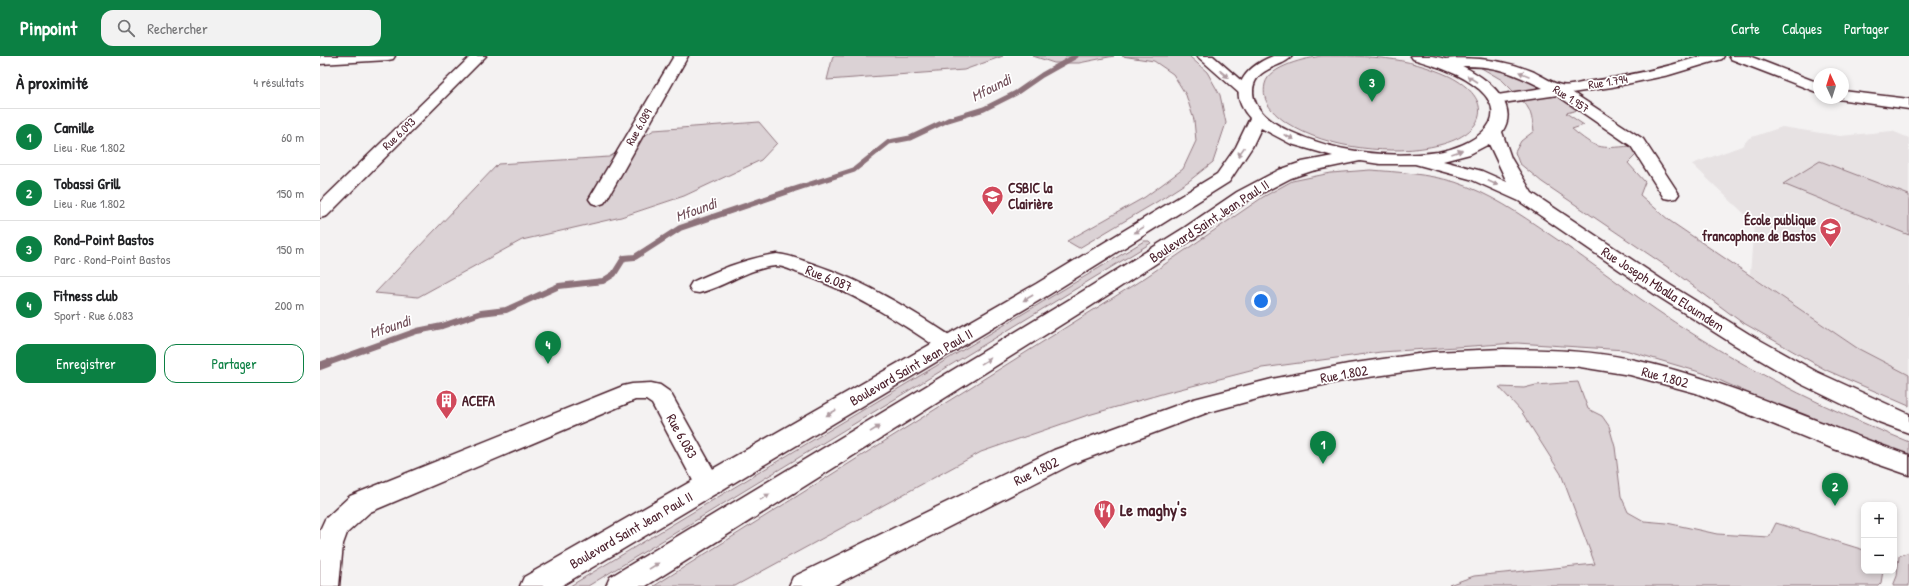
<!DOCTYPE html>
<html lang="fr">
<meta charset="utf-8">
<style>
:root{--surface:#fff;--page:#f2f2f2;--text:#202124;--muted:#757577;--line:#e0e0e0;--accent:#0b8043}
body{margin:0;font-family:"Patrick Hand",sans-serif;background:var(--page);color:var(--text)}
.controls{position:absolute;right:12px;bottom:12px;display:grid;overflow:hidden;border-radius:8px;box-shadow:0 2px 6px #0003}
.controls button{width:36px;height:36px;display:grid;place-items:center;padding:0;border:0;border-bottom:1px solid var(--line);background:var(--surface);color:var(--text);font:20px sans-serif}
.compass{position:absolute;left:1493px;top:12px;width:36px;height:36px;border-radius:50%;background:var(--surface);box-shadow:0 2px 6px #0003;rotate:356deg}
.you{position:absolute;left:941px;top:245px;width:14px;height:14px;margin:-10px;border:3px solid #fff;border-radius:50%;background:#1a73e8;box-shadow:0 0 0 6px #1a73e833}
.badge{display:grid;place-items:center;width:26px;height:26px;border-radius:50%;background:var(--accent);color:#fff;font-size:13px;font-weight:700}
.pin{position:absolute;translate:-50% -33px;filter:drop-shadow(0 1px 2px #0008)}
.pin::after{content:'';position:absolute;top:21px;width:14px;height:12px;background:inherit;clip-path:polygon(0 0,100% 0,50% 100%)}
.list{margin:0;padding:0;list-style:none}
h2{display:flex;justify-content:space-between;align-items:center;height:52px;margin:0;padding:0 16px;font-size:17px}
h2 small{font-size:13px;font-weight:400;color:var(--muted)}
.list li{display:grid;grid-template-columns:26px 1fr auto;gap:12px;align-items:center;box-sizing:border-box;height:56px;padding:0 16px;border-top:1px solid var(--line)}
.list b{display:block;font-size:15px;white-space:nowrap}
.list p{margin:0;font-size:13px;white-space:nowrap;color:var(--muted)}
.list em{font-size:13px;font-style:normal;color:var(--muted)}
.actions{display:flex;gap:8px;padding:12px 16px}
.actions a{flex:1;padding:9px 0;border:1px solid var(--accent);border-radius:12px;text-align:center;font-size:14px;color:var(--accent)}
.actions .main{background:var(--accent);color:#fff}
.icon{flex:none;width:22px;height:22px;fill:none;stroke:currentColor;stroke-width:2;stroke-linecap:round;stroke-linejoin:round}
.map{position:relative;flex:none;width:1589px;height:530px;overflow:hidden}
header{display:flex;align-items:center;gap:24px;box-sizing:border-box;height:56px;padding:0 20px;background:var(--accent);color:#fff}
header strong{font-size:19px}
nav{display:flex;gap:22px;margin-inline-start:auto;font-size:14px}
.search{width:280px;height:36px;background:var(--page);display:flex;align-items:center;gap:10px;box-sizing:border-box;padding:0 14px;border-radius:12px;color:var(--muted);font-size:15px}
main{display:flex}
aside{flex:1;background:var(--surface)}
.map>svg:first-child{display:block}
.built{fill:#e7e2e3}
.green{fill:#dbd2d5;stroke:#927880}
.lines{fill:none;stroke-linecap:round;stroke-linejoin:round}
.stream-far2{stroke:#8d727a;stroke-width:5}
.stream-far1{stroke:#8d727a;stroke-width:6}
.stream{stroke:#8d727a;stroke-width:8}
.minor-casing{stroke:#4a1f2b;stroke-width:3}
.tertiary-casing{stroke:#4a1f2b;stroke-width:3}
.secondary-casing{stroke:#4a1f2b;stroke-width:3}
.minor{fill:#fff;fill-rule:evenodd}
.tertiary{fill:#fff;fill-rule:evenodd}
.secondary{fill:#fff;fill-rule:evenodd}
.oneway{fill:#ae9aa0}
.labels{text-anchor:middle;stroke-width:3.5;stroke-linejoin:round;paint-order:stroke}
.far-street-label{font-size:12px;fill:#4a1f2b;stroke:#fff}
.poi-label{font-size:14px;font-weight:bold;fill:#4a1f2b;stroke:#fff;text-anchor:start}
.street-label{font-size:14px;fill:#4a1f2b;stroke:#fff}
.water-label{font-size:15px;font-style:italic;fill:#714f59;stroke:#fff}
.near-poi-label{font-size:17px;font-weight:bold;fill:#4a1f2b;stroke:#fff;text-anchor:start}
</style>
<header>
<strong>Pinpoint</strong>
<div class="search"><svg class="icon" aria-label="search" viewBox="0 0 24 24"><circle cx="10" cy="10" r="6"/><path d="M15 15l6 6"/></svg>Rechercher</div>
<nav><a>Carte</a><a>Calques</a><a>Partager</a></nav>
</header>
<main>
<aside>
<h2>À proximité<small>4 résultats</small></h2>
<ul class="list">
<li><span class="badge">1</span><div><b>Camille</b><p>Lieu · Rue 1.802</p></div><em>60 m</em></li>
<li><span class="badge">2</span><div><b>Tobassi Grill</b><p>Lieu · Rue 1.802</p></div><em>150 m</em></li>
<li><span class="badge">3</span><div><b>Rond-Point Bastos</b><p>Parc · Rond-Point Bastos</p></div><em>150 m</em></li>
<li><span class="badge">4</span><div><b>Fitness club</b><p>Sport · Rue 6.083</p></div><em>200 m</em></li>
</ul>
<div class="actions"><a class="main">Enregistrer</a><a>Partager</a></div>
</aside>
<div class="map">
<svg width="1589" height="530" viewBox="0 0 1589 530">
<rect width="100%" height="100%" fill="#f4f2f2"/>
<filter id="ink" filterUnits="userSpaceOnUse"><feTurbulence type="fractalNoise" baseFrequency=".025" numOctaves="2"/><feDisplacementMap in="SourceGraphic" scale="8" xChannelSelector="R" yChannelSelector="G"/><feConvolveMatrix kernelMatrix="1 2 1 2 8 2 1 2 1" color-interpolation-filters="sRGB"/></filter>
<g filter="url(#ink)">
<polygon class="built" points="1462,71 1520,80 1572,75 1589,82 1589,319 1537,292 1430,218 1434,167 1372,108 1422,90 1429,82"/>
<g class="green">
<polygon points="513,0 683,0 644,14 507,24"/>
<polygon points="713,0 794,0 759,7 734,7"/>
<polygon points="802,0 869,0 887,16 900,39 906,67 893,106 869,125 835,147 759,192 747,185 825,141 863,113 876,85 874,64 866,39 853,18 834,5"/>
<path d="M1002 0C1049 0 1085 0 1129 20 1175 43 1167 77 1119 89 1074 100 1007 93 967 67 953 57 941 46 945 28 949 10 987 2 1002 0Z"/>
<path d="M1158 10C1175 8 1211 23 1225 33L1196 38 1182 24Z"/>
<path d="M1240 40 1258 54 1246 57 1264 69 1252 73C1276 93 1279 93 1311 90L1316 99 1308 107 1325 126 1320 139 1350 165 1537 292 1589 319V350L1506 314 1420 265 1349 212 1222 126 1199 107 1195 96 1201 85 1214 75C1212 62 1211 51 1200 43Z"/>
<polygon points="439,66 457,87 441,104 364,140 301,161 202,184 98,241 55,237 178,108 289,101 334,74"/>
<polygon points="1500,105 1589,139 1589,179 1463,128"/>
<path d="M1050 114C1079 116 1107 118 1135 126 1169 137 1200 158 1229 178 1277 210 1323 247 1373 278 1441 321 1514 356 1589 386V400L1478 359 1383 317 1305 294 1197 287 1061 296 942 312 845 337 765 360 661 396 415 530H334L826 221 943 141 972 125 1011 117Z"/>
<polygon points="824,185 829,185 831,187 268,530 250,530"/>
<polygon points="1258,326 1268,353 1282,360 1289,370 1295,391 1301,440 1308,456 1324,465 1347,467 1397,478 1449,481 1456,467 1544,494 1544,515 1563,515 1561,527 1558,530 1130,530 1129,529 1154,520 1275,508 1241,418 1201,355 1179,331 1204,332 1216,329"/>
<polygon points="1589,496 1589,530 1573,530 1577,520 1579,500"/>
</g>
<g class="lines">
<polyline class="stream-far2" points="469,135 534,114 569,86 590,82 628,64 664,53 696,37 722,19 756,0"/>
<polyline class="stream-far1" points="5,308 97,275 122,270 161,257 186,254 239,230 283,225 294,218 304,202 315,201 360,172 472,134"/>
<polyline class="stream" points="0,310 8,307"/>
<defs>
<g id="minor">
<polygon points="0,0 75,0 73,3 68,4 0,8"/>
<polygon points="151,0 166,0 7,160 0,162 0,146"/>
<polygon points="354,0 368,0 287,143 284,147 278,149 272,147 269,143"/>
<polygon points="1409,0 1429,0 1499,27 1499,37 1411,3"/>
<polygon points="1239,29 1244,31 1323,83 1359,138 1356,142 1350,143 1344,142 1311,90 1234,37 1231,34 1234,31"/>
<polygon points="1523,35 1589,43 1589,53 1518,43 1517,42 1523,42"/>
<path d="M457 198C469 199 481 204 493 208 545 225 591 254 637 284L640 289 637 294 629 297 621 294C577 264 531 235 479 217 473 215 464 210 456 210 428 212 405 231 379 237L372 236 369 231 372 226C399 214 426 202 457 198Z"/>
<path d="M1183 293C1226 294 1268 294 1310 303 1406 323 1496 367 1589 399V419L1514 393 1376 337 1310 319 1254 310 1183 309 1112 312 1028 324 952 339 889 356 752 408 513 530H469L473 521 734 394 874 343 952 323 1028 308 1112 296Z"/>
<polygon points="331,327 340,329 350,336 402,429 399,436 389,440 379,436 332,348 326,344 315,344 50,456 27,477 23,488 19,530 0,530 0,474 5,463 30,440 303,330 312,328"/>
</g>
<g id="tertiary">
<polygon points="877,0 893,0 933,35 930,38 920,38"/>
<path d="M1382 0H1404L1402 3 1349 19 1292 31 1176 48 1171 46 1168 43 1171 40 1223 32C1182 11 1166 8 1120 11L1115 10 1113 7 1115 4C1148 0 1183 3 1214 16 1222 20 1232 27 1241 29 1248 31 1259 27 1266 26 1305 21 1344 12 1382 0Z"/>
</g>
<path id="secondary" d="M953 0H972C963 12 935 10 933 34 932 54 954 68 969 75 1014 96 1069 103 1118 96 1148 91 1196 66 1159 33 1140 17 1116 10 1093 3L1091 0C1098 0 1106 0 1112 0 1142 4 1207 40 1182 76L1191 102 1212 137 1350 229 1429 278 1497 316 1589 358V377L1559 366 1481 328 1413 288 1336 239 1199 145 1150 123 1095 108H1060L1040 105 992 115 971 122 929 144 878 180 771 250 326 530H286L290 521 755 240 864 172 917 136 959 114 982 106 1013 100 971 88 941 72 932 91 909 126 730 238 241 530H200L204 521 716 228 897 118 916 91 930 62C905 35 925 11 953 0ZM1169 88 1187 126 1162 115 1123 105 1150 98Z"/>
</defs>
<use href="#minor" class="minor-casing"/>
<use href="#tertiary" class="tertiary-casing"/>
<use href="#secondary" class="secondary-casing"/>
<use href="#minor" class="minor"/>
<use href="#tertiary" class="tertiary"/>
<use href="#secondary" class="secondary"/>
</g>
<defs><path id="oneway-solid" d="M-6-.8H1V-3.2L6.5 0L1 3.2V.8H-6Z"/></defs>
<g class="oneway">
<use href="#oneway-solid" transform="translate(904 18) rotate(41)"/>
<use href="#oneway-solid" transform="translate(1204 18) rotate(-158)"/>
<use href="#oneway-solid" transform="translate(1152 23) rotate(-147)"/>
<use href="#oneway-solid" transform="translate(969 81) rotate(25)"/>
<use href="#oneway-solid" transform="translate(921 96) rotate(125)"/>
<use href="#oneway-solid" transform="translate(1137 96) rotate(-19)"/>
<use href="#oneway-solid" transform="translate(1173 127) rotate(24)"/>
<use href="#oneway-solid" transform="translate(819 174) rotate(148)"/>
<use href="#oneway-solid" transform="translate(708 242) rotate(150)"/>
<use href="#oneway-solid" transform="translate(666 305) rotate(-32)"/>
<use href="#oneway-solid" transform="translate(511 357) rotate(150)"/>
<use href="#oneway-solid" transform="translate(555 373) rotate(-32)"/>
<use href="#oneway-solid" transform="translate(445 441) rotate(-32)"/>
<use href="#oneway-solid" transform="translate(334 510) rotate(-32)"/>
</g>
</g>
<defs>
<symbol id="school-pin" viewBox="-11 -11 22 30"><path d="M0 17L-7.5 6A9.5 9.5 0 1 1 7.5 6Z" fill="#d1495b" stroke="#fff"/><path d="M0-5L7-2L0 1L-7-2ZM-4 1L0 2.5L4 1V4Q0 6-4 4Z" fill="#fff"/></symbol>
<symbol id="building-pin" viewBox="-11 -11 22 30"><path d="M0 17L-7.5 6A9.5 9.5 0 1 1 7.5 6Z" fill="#d1495b" stroke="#fff"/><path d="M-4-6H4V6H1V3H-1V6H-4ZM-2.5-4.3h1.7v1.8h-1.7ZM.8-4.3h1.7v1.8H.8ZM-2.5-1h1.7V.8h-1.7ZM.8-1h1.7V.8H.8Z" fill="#fff"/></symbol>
<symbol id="restaurant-pin" viewBox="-11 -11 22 30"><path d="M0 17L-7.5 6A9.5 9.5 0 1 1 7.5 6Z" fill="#d1495b" stroke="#fff"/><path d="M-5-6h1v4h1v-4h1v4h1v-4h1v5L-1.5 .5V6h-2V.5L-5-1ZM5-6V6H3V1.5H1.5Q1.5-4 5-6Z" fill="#fff"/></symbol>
</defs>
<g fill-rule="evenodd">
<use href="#school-pin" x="660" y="128" width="25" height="34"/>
<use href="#school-pin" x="1498" y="160" width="25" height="34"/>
<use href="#building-pin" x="114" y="332" width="25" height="34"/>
<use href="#restaurant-pin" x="772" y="442" width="25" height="34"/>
</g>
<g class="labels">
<g class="far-street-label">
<text transform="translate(1288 26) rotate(-9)" y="4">Rue 1.794</text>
<text transform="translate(1251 43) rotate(33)" y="4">Rue 1.957</text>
<text transform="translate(319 71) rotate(-60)" y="4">Rue 6.089</text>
<text transform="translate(79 78) rotate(-44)" y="4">Rue 6.093</text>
</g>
<g class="poi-label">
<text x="688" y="137">CSBIC la<tspan x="688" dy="16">Clairière</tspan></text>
<text x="1496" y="169" text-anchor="end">École publique<tspan x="1496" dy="16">francophone de Bastos</tspan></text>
<text x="142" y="350">ACEFA</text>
</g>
<g class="street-label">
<text transform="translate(889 165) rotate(-33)" y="5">Boulevard Saint Jean Paul II</text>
<text transform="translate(509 222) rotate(22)" y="5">Rue 6.087</text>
<text transform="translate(1343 233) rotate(33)" y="5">Rue Joseph Mballa Eloumdem</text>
<text transform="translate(591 311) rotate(-30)" y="5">Boulevard Saint Jean Paul II</text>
<text transform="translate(1024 318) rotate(-10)" y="5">Rue 1.802</text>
<text transform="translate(1345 321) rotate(15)" y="5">Rue 1.802</text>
<text transform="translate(362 380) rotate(61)" y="5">Rue 6.083</text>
<text transform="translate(716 415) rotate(-26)" y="5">Rue 1.802</text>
<text transform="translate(311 474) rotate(-30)" y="5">Boulevard Saint Jean Paul II</text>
</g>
<g class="water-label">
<text transform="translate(671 32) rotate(-27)" y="5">Mfoundi</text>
<text transform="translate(376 154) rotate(-20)" y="5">Mfoundi</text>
<text transform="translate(70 271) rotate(-19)" y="5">Mfoundi</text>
</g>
<g class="near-poi-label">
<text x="800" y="460">Le maghy's</text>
</g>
</g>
</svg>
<div class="controls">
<button>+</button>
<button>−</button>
</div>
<svg class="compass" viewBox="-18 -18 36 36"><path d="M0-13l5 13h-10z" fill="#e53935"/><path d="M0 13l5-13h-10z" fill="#757577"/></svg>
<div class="you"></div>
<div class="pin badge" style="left:1003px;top:408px">1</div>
<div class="pin badge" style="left:1515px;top:450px">2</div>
<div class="pin badge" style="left:1052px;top:46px">3</div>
<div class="pin badge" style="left:228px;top:308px">4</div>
</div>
</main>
